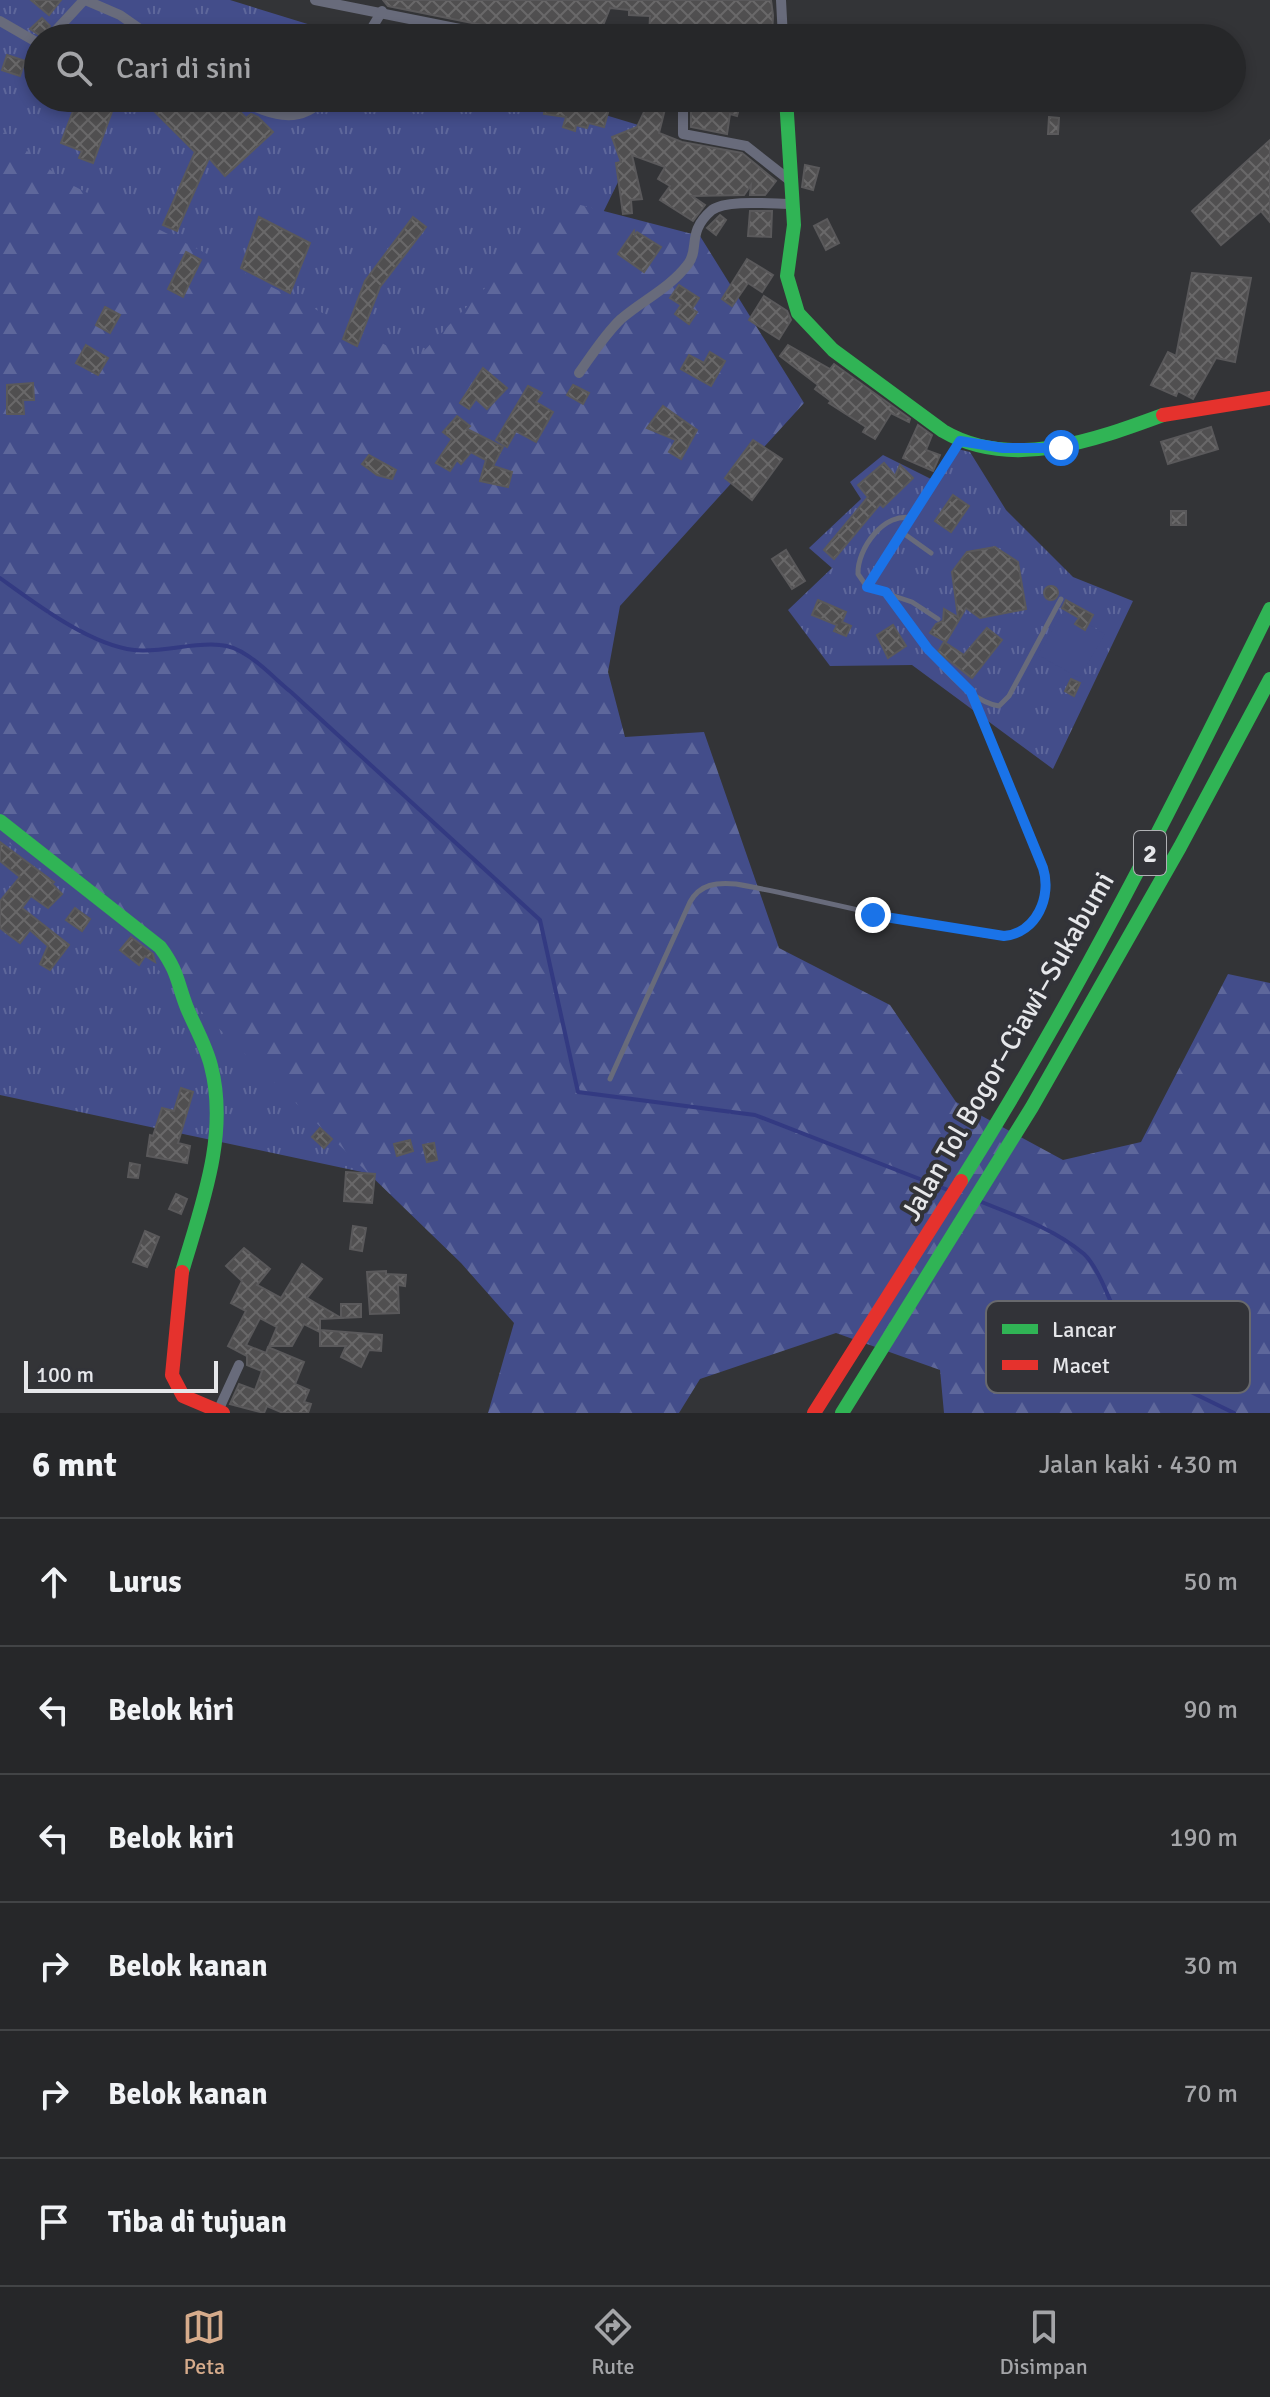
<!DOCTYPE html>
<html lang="id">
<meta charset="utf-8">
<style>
:root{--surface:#262729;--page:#2e2f31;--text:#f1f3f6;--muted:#a4a5a8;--line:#424446;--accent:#d6ab8b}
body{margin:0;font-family:Signika,sans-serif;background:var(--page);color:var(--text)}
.scale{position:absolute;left:24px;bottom:20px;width:194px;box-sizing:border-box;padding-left:8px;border:4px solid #e6e7ea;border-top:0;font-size:22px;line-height:28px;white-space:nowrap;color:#e6e7ea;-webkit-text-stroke:6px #323338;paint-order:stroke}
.stop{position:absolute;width:24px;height:24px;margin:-18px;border:6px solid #1a73e8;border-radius:50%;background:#fff}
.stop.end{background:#1a73e8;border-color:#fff;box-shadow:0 2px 8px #0008}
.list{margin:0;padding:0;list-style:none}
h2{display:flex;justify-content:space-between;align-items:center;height:104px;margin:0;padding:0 32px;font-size:34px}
h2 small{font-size:26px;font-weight:400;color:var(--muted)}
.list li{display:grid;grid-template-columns:52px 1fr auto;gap:24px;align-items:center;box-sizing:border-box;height:128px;padding:0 32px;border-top:2px solid var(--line)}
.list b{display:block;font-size:30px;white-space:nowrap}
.list em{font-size:26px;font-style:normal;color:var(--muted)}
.icon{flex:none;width:44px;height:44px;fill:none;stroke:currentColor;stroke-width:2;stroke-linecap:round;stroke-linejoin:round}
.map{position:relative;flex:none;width:1270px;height:1413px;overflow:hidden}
.search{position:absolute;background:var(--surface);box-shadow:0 4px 12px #0003;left:24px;right:24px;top:24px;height:88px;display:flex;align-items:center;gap:20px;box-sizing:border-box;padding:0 28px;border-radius:44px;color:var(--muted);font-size:30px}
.sheet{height:872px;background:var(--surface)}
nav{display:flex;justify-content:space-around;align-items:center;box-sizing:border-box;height:112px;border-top:2px solid var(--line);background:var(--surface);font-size:22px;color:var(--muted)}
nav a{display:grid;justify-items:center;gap:4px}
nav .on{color:var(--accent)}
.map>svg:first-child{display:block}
.grass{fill:url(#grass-tufts)}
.forest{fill:url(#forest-firs)}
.pitch{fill:#434d8a}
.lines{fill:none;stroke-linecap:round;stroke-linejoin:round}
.stream{stroke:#333a82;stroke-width:4}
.building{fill:url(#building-cross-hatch);stroke:#5a595b;stroke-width:2}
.lane{stroke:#686b7b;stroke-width:5}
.street{stroke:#686b7b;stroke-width:10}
.fast{stroke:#30b455;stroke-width:14}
.jam{stroke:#e5322d;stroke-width:14}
.route{stroke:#1a73e8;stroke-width:10}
.labels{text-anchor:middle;stroke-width:8;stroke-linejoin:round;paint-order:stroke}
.shield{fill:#323338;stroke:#b0b1b5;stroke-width:2}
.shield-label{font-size:26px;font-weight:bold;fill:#e6e7ea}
.street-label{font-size:28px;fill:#e6e7ea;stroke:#323338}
.key{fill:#323338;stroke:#68696d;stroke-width:2}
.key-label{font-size:22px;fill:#e6e7ea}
</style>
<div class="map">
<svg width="1270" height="1413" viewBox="0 0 1270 1413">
<defs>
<pattern id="grass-tufts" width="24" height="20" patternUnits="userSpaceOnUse" patternTransform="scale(2)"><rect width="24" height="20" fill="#434d8a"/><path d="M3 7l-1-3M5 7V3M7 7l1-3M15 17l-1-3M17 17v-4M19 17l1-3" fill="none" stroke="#5e679b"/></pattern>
<pattern id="forest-firs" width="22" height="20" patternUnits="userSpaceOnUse" patternTransform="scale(2)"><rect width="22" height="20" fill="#434d8a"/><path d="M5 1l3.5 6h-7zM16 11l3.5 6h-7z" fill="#5e679b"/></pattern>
<pattern id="building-cross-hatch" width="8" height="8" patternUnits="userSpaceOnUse" patternTransform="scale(2)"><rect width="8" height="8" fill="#504f50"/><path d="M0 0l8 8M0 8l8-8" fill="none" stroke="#696869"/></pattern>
</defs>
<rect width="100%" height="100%" fill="#333437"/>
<g class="grass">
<polygon points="0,0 230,0 353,38 38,38 38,98 549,98 645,127 474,476 0,190"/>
<polygon points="953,448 970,452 1006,510 1073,577 1133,601 1053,769 912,665 830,666 788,610 832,568 809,548 861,499 850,482 883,455 931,479"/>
<polygon points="0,751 376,1175 0,1095"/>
</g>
<polygon class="forest" points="0,129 64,181 415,360 569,202 700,236 804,403 620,606 608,672 625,737 704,732 779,948 890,1005 956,1102 1063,1160 1141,1142 1228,974 1270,983 1270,1413 944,1413 940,1370 836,1333 700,1379 679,1413 488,1413 514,1323 461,1263 111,924 0,836"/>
<polygon class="pitch" points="1064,610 1105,634 1079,678 1038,655"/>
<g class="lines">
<g class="stream">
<path d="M0 578C36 604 90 645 134 650 163 653 192 642 220 645 246 646 272 677 291 692L540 920 578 1092 755 1115 948 1190"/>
<path d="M979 1201C1014 1215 1055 1229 1084 1254 1106 1274 1125 1350 1147 1381L1187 1390 1234 1413"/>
</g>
</g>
<g class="building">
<polygon points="31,0 61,0 49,15"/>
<polygon points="383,0 771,0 773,15 772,38 649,38 650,16 629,15 629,10 610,8 598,38 513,38 507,30 388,6"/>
<polygon points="42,18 50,26 41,36 30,29"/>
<polygon points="32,49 38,51 38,72 26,68"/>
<polygon points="7,55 25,61 20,76 2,70"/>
<polygon points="78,98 117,98 93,163 79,158 82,151 61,143"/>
<polygon points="141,98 227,98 246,118 251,114 258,117 273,132 225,176 209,158 177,231 163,225 195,152"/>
<polygon points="557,98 660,98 667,101 659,133 682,142 742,153 776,181 765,195 750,195 751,185 744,195 692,196 705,205 693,221 660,200 670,186 658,179 665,167 632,155 642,199 631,200 632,213 623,214 616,163 621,162 612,137 637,127 645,110 609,109 604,127 589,123 587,128 576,125 575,131 563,127 566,117 544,114 545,102 556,103"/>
<polygon points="700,98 735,98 734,103 740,105 737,116 730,114 727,134 691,127 691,106 700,106"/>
<polygon points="1049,117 1059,118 1058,134 1048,134"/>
<polygon points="1270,140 1270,222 1261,211 1221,245 1192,211"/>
<polygon points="805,165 819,168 813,190 802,187"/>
<polygon points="750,211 772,211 771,237 748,236"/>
<polygon points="720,215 726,220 716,235 707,228"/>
<polygon points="259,217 310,243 290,293 241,268"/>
<polygon points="413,217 426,227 380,287 357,346 343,339 365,281"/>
<polygon points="827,219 839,243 826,250 814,226"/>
<polygon points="634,231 635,235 637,232 661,247 644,272 618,254"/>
<polygon points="186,252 201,260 183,297 168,289"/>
<polygon points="747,259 773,275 762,292 748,283 732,306 722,299"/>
<polygon points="1192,273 1251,278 1235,362 1216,358 1193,399 1178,391 1176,396 1151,385 1168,352 1176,356"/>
<polygon points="679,285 699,298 692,309 697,312 689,324 675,314 681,305 670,298"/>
<polygon points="764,296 787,311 791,320 779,339 749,320"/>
<polygon points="105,307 120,315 110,333 96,325"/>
<polygon points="86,345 108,358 98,375 76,363"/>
<polygon points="788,345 830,369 834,364 910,419 909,422 891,413 875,439 863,432 866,427 829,403 831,401 815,389 818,385 780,356"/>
<polygon points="710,352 725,361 711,386 681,369 689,355 704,363"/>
<polygon points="483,368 507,388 487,409 476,399 469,409 460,403"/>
<polygon points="33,383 34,400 23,400 24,414 7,414 7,385"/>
<polygon points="573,385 589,393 583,404 567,395"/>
<polygon points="528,386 542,393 536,402 553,412 536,442 516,431 507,447 496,440"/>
<polygon points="663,406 697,430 681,459 669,452 676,440 647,428"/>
<polygon points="457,416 470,426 467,429 503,447 493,466 512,472 508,487 480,481 486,460 471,452 461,464 457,460 450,471 436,463 452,439 443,432"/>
<polygon points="918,425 932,435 926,450 940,455 933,471 903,458"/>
<polygon points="1211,427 1218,449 1168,464 1161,442"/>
<polygon points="753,440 782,459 752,500 725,478"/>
<polygon points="369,455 396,470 392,479 377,475 362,464"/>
<polygon points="884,463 895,476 900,465 913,478 883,507 880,504 834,559 824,550 868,497 858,485"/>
<polygon points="953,495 969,506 951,532 935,521"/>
<rect x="1171" y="511" width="15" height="14"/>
<polygon points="995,547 1018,562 1026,609 980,618 966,608 946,642 930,633 936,624 943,621 944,609 958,617 952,572 967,552"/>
<polygon points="786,550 805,581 792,589 772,559"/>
<circle cx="1051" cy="593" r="7"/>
<polygon points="818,600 846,612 842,622 851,626 846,636 834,631 837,625 812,615"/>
<polygon points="1066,600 1093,615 1085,630 1075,624 1079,618 1062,608"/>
<polygon points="893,625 906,646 888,658 877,635"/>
<polygon points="987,628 1002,640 972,678 938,652 944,642 964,655"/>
<polygon points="1071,679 1080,683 1074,696 1065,691"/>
<polygon points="0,842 54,882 52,884 62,894 48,908 31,896 22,908 69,945 50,970 40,964 48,946 30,930 20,943 0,928 0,901 20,877 0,861"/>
<polygon points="75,908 90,919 82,931 66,920"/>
<polygon points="131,937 153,954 155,962 145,956 139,965 120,950"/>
<polygon points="181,1088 193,1092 178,1143 190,1146 187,1163 147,1156 150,1135 153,1136 162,1108 174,1111"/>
<polygon points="320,1128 332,1139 324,1148 312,1137"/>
<polygon points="410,1140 413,1151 397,1156 394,1144"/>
<polygon points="434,1143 437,1160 427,1162 423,1145"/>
<polygon points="130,1163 140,1165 138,1178 128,1177"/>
<polygon points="346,1172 375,1174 372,1203 344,1201"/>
<polygon points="176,1194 187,1199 181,1214 169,1209"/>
<polygon points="353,1226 366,1228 362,1251 350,1249"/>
<polygon points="145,1231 159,1237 147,1267 133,1262"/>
<polygon points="244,1248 270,1269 257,1285 281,1298 302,1264 322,1279 307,1298 341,1318 320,1319 320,1330 382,1335 381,1351 369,1350 361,1367 341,1357 346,1346 320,1346 320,1332 304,1324 292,1346 269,1346 277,1327 260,1318 246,1345 266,1353 268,1347 304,1362 295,1384 309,1390 304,1402 311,1404 308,1413 283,1413 267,1406 264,1413 230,1404 239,1384 255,1390 262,1371 247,1365 247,1356 228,1346 246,1311 231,1303 242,1281 226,1266"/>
<polygon points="386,1271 386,1274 406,1275 405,1286 398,1285 399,1313 370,1314 367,1272"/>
<polygon points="341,1304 361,1304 361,1317 341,1318"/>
</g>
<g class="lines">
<g class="lane">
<polyline points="903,533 931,553"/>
<path d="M867 587 858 574C857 549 884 511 913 518"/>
<path d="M886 592C908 625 958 700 999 706L1009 696 1061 599"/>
<polyline points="938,619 912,602 867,587 960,442"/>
<path d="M610 1079 690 902C700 884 717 882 736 884 810 897 883 918 958 930 974 932 996 940 1012 935 1035 929 1051 898 1046 877L971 692"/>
</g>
<g class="street">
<polyline points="85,0 120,15 153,38"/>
<polyline points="315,0 505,38"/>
<polyline points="781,0 783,38"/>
<polyline points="0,21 38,43"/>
<polyline points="49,38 84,0"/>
<polyline points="366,38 382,11"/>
<path d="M237 98C267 114 299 127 324 98"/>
<polyline points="683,98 683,134 746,146 788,179"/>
<path d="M579 373C592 355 605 334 621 319 643 300 670 288 688 264 700 249 686 232 712 210 726 199 773 204 792 204"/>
<polyline points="217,1413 239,1365"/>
</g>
<g class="fast">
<path d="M786 98 794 225 787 276 798 313 833 350 943 431C1011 471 1095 440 1163 415"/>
<path d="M0 821 160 947C178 971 177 982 187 1008 195 1027 206 1046 211 1066 229 1135 201 1207 182 1272"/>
<path d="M961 1181C1077 997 1174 804 1270 609"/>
<polyline points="842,1413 1032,1107 1180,847 1270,679"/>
</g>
<g class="jam">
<polyline points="1163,415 1270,398"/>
<polyline points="182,1272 172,1375 183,1396 223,1413"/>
<polyline points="814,1413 961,1181"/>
</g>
</g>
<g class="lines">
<path class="route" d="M873 915 1004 936C1037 933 1052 896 1043 868L971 692 928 649 886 592 867 587 960 441 1003 448H1061"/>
</g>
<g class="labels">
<rect class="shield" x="1134" y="831" width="32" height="44" rx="6"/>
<g class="shield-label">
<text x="1150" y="862">2</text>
</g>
<g class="street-label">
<text transform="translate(1007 1046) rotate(-60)" y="10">Jalan Tol Bogor–Ciawi–Sukabumi</text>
</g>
</g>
<rect x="986" y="1301" width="264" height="92" rx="12" class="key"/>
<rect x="1002" y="1324" width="36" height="10" fill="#30b455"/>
<rect x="1002" y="1360" width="36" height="10" fill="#e5322d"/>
<g class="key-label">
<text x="1052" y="1337">Lancar</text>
<text x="1052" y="1373">Macet</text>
</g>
</svg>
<div class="scale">100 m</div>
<div class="stop" style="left:1061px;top:448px"></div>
<div class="stop end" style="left:873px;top:915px"></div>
<div class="search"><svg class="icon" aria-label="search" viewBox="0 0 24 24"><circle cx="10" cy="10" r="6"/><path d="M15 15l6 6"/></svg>Cari di sini</div>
</div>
<section class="sheet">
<h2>6 mnt<small>Jalan kaki · 430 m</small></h2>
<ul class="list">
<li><svg class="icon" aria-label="ahead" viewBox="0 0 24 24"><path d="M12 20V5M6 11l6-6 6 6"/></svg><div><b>Lurus</b></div><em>50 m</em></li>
<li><svg class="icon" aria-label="left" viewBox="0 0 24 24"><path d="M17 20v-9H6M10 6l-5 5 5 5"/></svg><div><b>Belok kiri</b></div><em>90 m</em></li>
<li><svg class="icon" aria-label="left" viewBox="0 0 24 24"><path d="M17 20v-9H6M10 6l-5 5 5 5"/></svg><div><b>Belok kiri</b></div><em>190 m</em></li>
<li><svg class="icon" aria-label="right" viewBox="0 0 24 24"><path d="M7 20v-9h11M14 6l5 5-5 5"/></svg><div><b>Belok kanan</b></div><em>30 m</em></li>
<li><svg class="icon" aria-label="right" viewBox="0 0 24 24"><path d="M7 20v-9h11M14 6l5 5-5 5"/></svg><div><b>Belok kanan</b></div><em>70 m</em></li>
<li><svg class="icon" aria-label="arrive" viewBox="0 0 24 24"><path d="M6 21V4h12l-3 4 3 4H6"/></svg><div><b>Tiba di tujuan</b></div></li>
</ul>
</section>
<nav>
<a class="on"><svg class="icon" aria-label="map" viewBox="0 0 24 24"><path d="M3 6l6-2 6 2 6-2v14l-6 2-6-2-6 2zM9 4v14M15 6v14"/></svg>Peta</a>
<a><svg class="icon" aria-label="directions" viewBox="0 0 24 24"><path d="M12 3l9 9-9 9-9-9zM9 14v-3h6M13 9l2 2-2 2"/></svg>Rute</a>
<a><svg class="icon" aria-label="saved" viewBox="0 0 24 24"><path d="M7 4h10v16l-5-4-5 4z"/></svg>Disimpan</a>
</nav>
